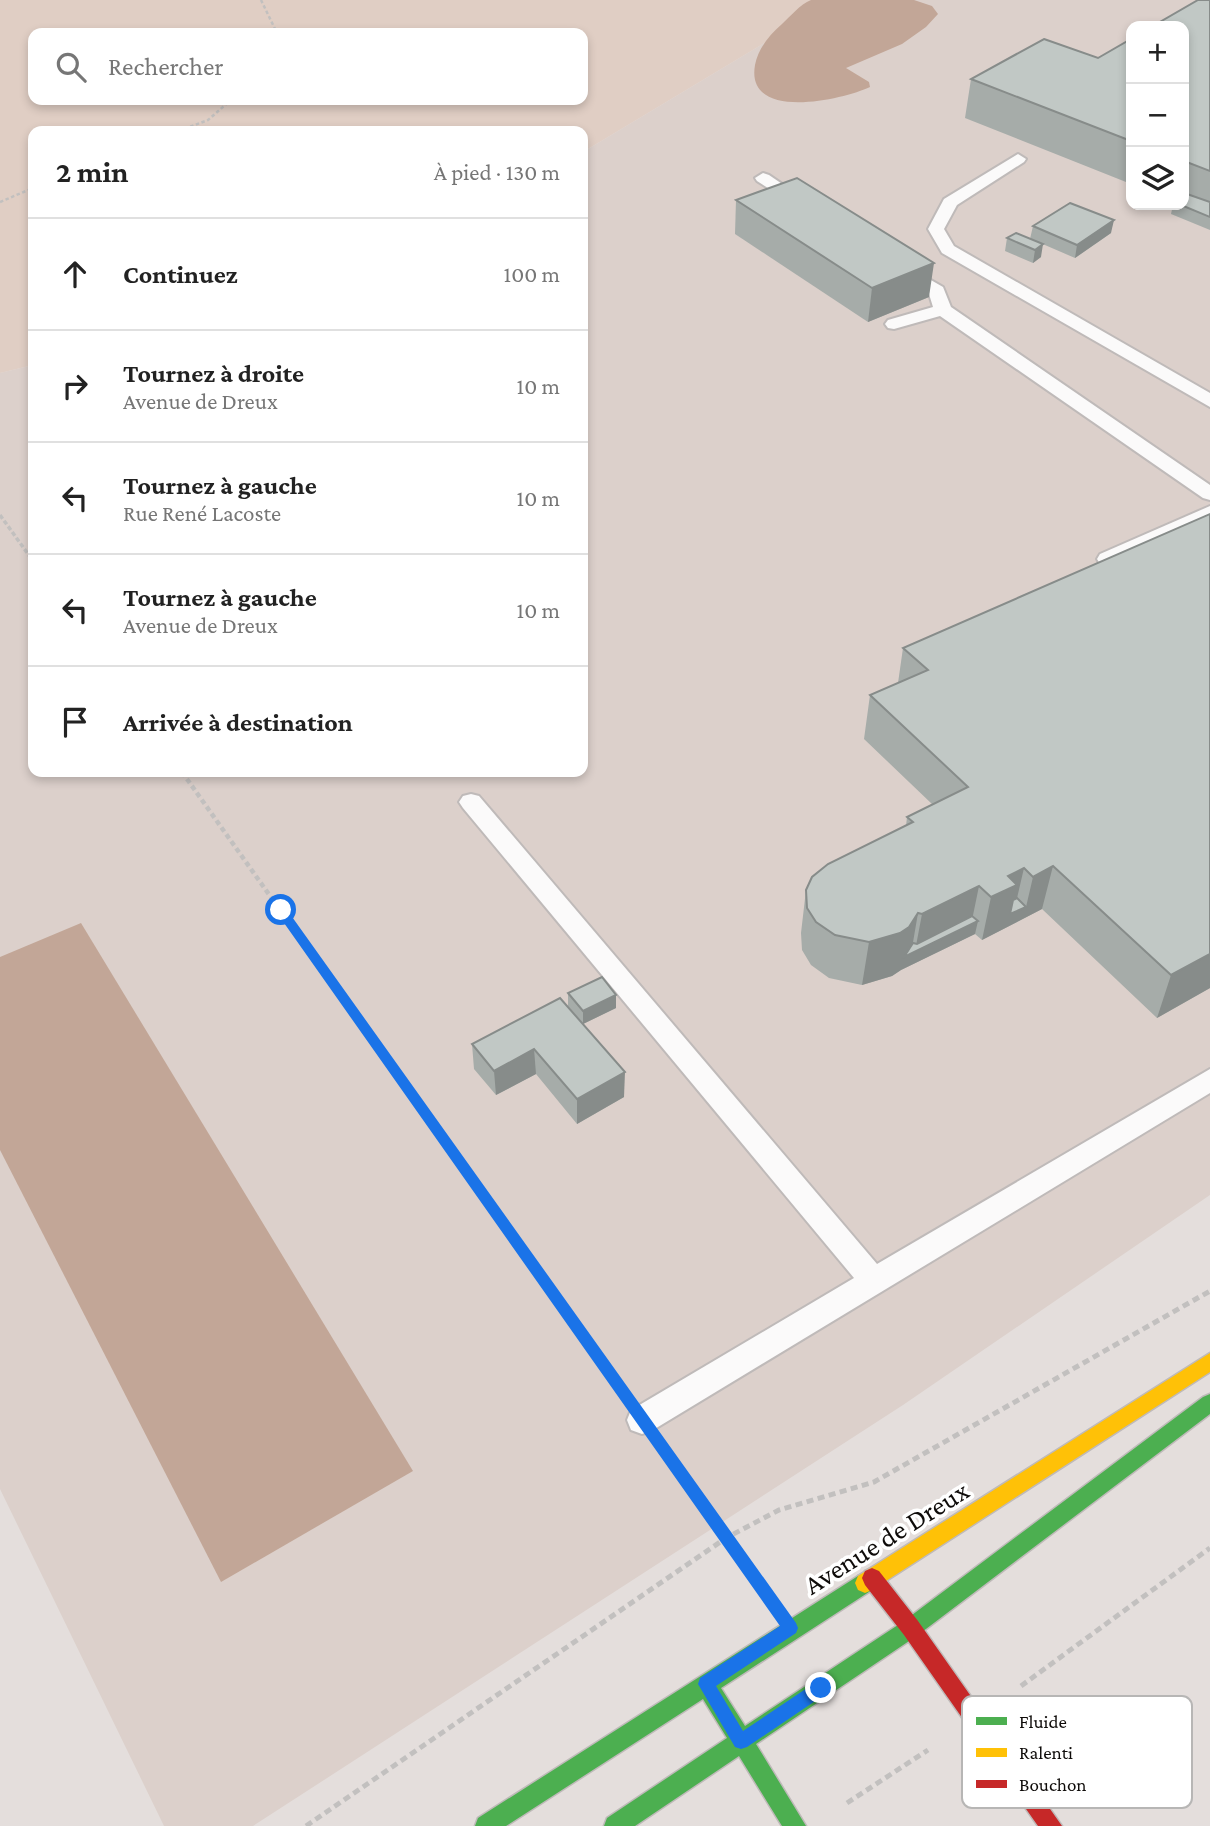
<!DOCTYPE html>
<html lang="fr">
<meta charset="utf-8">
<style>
:root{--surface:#fff;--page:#f2f2f2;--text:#222;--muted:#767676;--line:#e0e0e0}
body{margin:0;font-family:"Crimson Pro",serif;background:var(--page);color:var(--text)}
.controls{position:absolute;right:21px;top:21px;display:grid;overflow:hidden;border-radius:14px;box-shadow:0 4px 10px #0003}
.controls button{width:63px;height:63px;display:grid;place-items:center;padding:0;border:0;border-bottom:2px solid var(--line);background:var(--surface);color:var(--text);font:35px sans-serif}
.stop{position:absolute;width:21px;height:21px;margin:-16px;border:5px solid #1a73e8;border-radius:50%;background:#fff}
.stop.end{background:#1a73e8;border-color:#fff;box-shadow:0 2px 7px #0008}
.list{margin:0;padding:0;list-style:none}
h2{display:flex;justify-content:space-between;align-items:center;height:91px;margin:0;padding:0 28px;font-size:30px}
h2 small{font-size:23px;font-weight:400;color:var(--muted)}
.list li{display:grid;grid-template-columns:46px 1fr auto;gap:21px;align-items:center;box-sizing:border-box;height:112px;padding:0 28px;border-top:2px solid var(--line)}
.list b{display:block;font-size:26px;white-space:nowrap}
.list p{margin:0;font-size:23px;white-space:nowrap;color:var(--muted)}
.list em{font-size:23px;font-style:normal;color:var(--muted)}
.icon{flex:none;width:38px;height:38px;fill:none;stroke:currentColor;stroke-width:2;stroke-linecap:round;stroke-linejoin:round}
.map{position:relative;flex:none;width:1210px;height:1826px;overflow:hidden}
.search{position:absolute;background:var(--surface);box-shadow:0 4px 10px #0003;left:28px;top:28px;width:560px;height:77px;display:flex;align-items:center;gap:18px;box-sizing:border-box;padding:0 24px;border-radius:14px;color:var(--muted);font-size:26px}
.panel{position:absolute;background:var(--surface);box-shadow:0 4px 10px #0003;left:28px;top:126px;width:560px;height:651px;border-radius:14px}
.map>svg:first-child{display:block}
.built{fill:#dcd0cb;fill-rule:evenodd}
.green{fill:#e0cec4;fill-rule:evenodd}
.water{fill:#c2a697}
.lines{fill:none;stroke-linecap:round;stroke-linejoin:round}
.lane-casing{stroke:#bfbab9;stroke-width:4}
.fast-casing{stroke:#bfbab9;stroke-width:3}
.slow-casing{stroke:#bfbab9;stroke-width:3}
.jam-casing{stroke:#bfbab9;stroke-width:3}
.path-far3{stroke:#c2c0bf;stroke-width:2.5;stroke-dasharray:3.5 2.5;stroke-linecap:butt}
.path-far2{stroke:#c2c0bf;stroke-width:3.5;stroke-dasharray:4.5 2.5;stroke-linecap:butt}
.path-far1{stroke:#c2c0bf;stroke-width:4.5;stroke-dasharray:5 3.5;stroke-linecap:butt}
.path{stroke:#c2c0bf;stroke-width:5;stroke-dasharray:7 4.5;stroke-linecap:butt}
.lane{fill:#fbfafa;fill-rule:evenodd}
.fast{fill:#4caf50;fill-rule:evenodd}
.slow{fill:#ffc107;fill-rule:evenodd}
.jam{fill:#c62828;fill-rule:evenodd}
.wall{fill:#a6aca9}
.shaded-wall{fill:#878c8a}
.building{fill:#c1c8c5;stroke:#878c8a;stroke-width:2}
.route{fill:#1a73e8}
.labels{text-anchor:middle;stroke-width:7;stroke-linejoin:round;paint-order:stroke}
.near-street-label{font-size:28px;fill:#0e0b09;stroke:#fff}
.key{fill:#fff;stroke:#b7b6b5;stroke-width:2}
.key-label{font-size:19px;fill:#0e0b09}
</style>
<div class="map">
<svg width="1210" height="1826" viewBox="0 0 1210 1826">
<rect width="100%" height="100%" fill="#e4dedc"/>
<path class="built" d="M836 0H1210V1195L903 1405 253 1826H164L0 1489V373L33 365V772H583V152ZM1131 26H1184V205H1131Z"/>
<path class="green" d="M0 0H836L583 152V131H33V365L0 373ZM33 33H583V100H33Z"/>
<g class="water">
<path d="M811 0H914L932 6 938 14 926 27 902 44 846 68 869 82 870 87C842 100 745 122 755 65 758 49 769 35 782 24 790 17 800 4 811 0Z"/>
<polygon points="81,923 413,1471 221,1582 0,1150 0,957"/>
</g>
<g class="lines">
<defs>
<g id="lane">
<polygon points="1018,154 1026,159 1024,162 957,205 944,229 954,246 1210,393 1210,407 942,253 928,229 944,199"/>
<polygon points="763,173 769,175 810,203 808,206 796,206 757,181 755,178"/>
<polygon points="903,264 943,287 951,307 1210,485 1210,500 1203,498 940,316 894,329 888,328 885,324 888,320 933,307 929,294 897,273 894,269"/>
<polygon points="1210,506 1210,520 1114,564 1100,564 1097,559 1100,554"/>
<polygon points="471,794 479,796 877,1264 1210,1069 1210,1093 653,1430 642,1434 631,1430 627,1420 631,1410 854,1278 463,808 459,802 463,796"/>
</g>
<polygon id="fast" points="1210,1394 1210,1414 918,1635 756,1744 806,1826 782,1826 739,1756 635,1826 604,1826 607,1818 727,1738 703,1699 506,1826 475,1826 478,1818 858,1576 865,1573 872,1576 875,1583 872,1590 721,1688 745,1726 904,1621 1203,1397"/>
<polygon id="slow" points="1210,1353 1210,1372 872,1590 865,1593 858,1590 855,1583 858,1576"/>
<polygon id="jam" points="872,1568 879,1571 918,1621 1062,1826 1038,1826 904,1635 865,1585 862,1578 865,1571"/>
</defs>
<use href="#lane" class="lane-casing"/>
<use href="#fast" class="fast-casing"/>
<use href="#slow" class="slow-casing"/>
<use href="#jam" class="jam-casing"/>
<g class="path-far3">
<polyline points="261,0 277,33"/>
<polyline points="179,131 208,120 231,100"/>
<polyline points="0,202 33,188"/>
</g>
<polyline class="path-far2" points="0,515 33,561"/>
<polyline class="path-far1" points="182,772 491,1207"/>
<g class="path">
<polyline points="489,1205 615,1382"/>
<polyline points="669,1458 759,1584"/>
<polyline points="1021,1686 1210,1548"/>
<polyline points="847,1803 928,1750"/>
<polyline points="306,1826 726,1538 779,1510 874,1482 1210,1291"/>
</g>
<use href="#lane" class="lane"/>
<use href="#fast" class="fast"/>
<use href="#slow" class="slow"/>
<use href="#jam" class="jam"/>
</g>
<g class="wall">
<polygon points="1210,0 1210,230 1171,214 1173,205 1184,205 1184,26"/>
<polygon points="1131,39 1131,184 965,118 971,79 1098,58"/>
<polygon points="736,200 929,297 868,322 735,234"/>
<polygon points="1033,226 1111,233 1075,258 1031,239 1041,257 1033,263 1005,251 1007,238 1030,239"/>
<polygon points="1210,514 1210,988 1157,1018 1042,909 982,940 975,934 901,970 892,976 862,985 829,978 811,965 802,950 801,933 806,890 906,826 907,817 932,804 864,739 870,695 898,683 903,648"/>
<polygon points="568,993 616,995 616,1008 583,1024 568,1006"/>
<polygon points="560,998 624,1097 577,1124 536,1074 496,1095 474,1069 472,1044"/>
</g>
<g class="shaded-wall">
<polygon points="1114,220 1111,233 1075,258 1077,245"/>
<polygon points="1043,244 1041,257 1033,263 1035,250"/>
<polygon points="934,263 929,297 868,322 872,288"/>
<polygon points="1053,866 1042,909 982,940 991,897 1008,876 1024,868 1014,911 1026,907 1033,877"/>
<polygon points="979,886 971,925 978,921 975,934 901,970 892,976 862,985 869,942 918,913 911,954 915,951 922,914"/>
<polygon points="1210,954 1210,988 1157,1018 1171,975"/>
<polygon points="616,995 616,1008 583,1024 583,1011"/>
<polygon points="534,1049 536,1074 496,1095 494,1071"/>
<polygon points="625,1072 624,1097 577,1124 577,1099"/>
</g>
<g class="building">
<polygon points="1198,0 1210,0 1210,171 1184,161 1184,26 1153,26"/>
<polygon points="1044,39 1098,58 1131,39 1131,141 971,79"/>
<polygon points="797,178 934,263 872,288 736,200"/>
<polygon points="1187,194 1210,202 1210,217 1181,205 1184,205 1184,196"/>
<polygon points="1070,203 1114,220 1077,245 1033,226"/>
<polygon points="1016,233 1043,244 1035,250 1007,238"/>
<polygon points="1210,514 1210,954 1171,975 1053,866 1033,877 1024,868 1008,876 1017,885 991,897 979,886 922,914 918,913 909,927 900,933 869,942 835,935 816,922 807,908 806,890 812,877 828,864 913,822 907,817 968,787 870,695 928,670 903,648"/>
<polygon points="1017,898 1026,907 1010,914 1013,900"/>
<polygon points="972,916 978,921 904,957 913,943 917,944"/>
<polygon points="602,977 616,995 583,1011 568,993"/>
<polygon points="560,998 625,1072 577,1099 534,1049 494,1071 472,1044"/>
</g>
<polygon class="route" points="281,906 285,907 796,1623 798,1628 796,1633 716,1686 743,1731 816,1682 821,1680 827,1682 829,1688 827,1693 747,1747 741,1749 735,1747 698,1684 700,1678 780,1626 277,913 277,907"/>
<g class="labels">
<g class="near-street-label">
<text transform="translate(886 1537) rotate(-32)" y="10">Avenue de Dreux</text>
</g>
</g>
<rect x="962" y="1696" width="230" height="112" rx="10" class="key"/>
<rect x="976" y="1717" width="31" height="8" fill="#4caf50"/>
<rect x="976" y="1748" width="31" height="9" fill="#ffc107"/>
<rect x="976" y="1780" width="31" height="8" fill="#c62828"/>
<g class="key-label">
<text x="1019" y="1728">Fluide</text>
<text x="1019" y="1759">Ralenti</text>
<text x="1019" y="1791">Bouchon</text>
</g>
</svg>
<div class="controls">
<button>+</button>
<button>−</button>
<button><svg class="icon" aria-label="layers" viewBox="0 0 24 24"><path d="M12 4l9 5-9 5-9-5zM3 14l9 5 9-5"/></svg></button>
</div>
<div class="stop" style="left:281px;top:910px"></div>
<div class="stop end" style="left:821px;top:1688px"></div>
<div class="search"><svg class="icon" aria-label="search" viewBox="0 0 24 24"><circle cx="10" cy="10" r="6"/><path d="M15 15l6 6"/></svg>Rechercher</div>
<section class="panel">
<h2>2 min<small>À pied · 130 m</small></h2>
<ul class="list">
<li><svg class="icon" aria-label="ahead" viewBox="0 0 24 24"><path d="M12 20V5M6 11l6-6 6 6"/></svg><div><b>Continuez</b></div><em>100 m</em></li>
<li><svg class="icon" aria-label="right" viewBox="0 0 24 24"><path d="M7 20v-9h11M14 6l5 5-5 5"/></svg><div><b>Tournez à droite</b><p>Avenue de Dreux</p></div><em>10 m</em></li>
<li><svg class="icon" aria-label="left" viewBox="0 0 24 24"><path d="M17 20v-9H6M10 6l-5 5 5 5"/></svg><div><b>Tournez à gauche</b><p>Rue René Lacoste</p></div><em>10 m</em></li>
<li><svg class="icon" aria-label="left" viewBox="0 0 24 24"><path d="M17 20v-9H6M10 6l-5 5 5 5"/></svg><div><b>Tournez à gauche</b><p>Avenue de Dreux</p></div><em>10 m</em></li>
<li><svg class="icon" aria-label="arrive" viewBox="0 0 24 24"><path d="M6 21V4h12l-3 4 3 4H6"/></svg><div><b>Arrivée à destination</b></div></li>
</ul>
</section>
</div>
